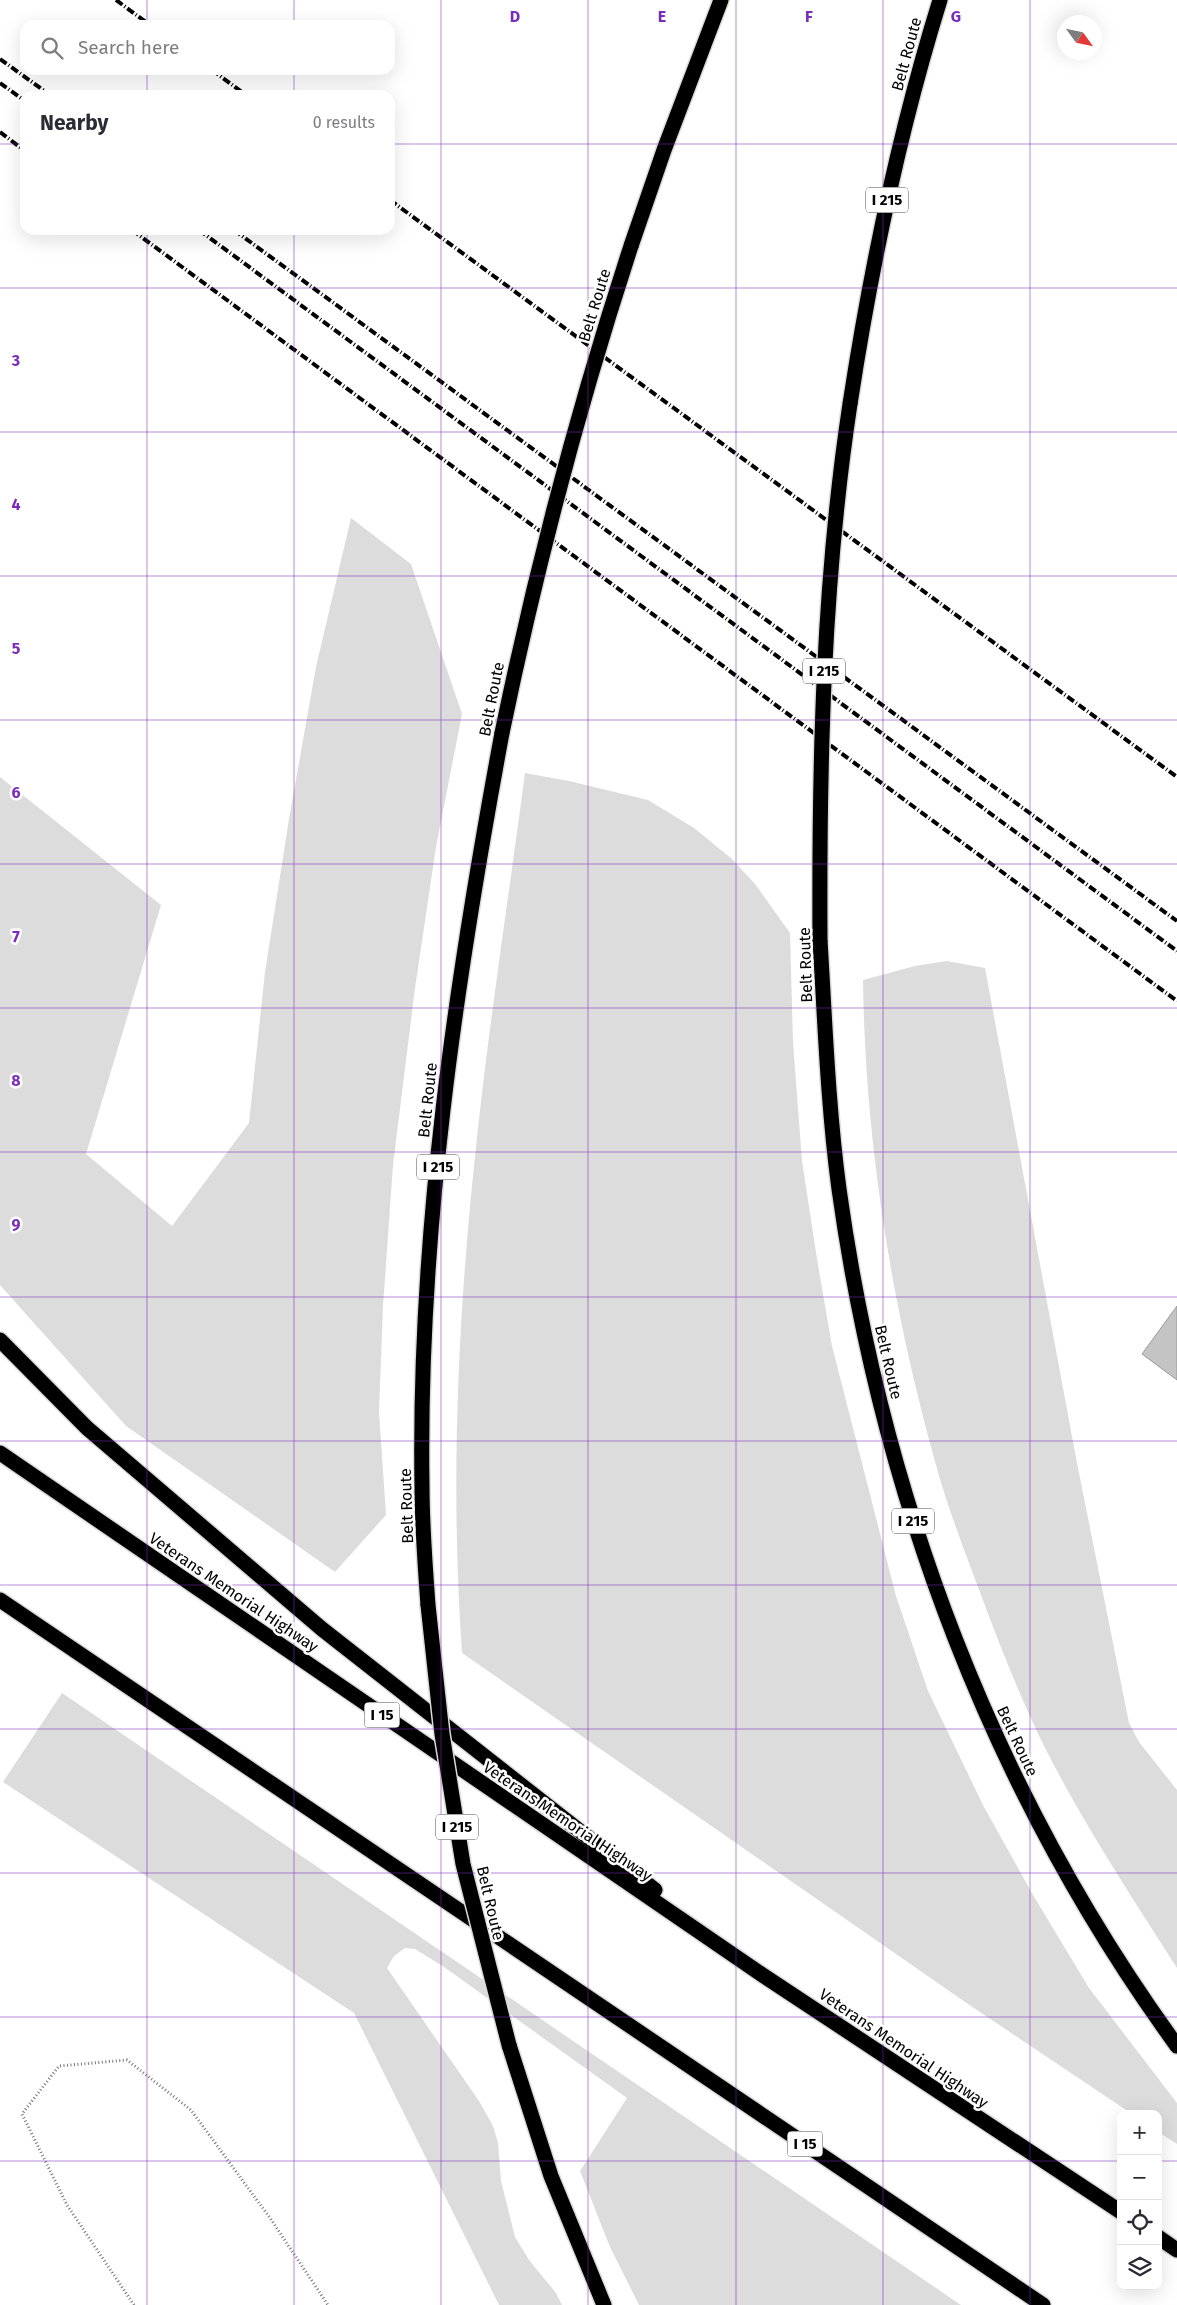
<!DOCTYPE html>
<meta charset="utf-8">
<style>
:root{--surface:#fff;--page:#f7f7f7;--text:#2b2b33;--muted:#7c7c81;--line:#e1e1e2}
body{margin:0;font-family:"Fira Sans",sans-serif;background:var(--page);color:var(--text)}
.controls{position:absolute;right:15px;bottom:15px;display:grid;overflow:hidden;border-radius:10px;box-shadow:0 5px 20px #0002}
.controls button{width:45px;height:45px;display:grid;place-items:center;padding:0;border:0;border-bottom:1px solid var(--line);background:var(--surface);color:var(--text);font:25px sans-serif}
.compass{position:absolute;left:1057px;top:15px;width:45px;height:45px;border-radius:50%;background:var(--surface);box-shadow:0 5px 20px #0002;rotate:123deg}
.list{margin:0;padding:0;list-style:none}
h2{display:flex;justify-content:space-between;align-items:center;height:65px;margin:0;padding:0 20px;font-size:21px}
h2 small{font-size:16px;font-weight:400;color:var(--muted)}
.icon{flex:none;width:28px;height:28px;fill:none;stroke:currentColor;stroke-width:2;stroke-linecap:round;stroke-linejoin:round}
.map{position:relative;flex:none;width:1177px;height:2305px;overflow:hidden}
.search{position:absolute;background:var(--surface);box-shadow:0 5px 20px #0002;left:20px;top:20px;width:375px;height:55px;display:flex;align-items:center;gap:12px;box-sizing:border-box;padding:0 18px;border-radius:15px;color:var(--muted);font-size:19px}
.panel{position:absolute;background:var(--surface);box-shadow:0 5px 20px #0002;left:20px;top:90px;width:375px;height:145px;border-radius:15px}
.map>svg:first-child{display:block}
.green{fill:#dcdcdc}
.building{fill:#c4c4c4;stroke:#999}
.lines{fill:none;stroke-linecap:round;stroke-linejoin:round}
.highway-casing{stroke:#dbdbdb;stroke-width:18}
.path{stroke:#777;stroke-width:3;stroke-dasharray:1 2.5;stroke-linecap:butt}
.highway{stroke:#000;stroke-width:15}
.rail{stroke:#000;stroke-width:4;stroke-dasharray:8 2.5 1 2.5;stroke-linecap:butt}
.highway-bridge-casing{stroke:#dbdbdb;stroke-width:18;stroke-linecap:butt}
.highway-bridge{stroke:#000;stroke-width:15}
.grid{fill:none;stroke:#7b2cbf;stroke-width:1;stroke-opacity:0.55}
.labels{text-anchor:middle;stroke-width:5;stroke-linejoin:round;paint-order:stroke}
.shield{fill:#fff;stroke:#4c4c4c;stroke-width:1}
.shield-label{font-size:15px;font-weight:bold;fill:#000}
.street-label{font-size:16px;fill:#000;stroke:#fff}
.grid-label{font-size:16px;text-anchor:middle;font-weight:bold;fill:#7b2cbf;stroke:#fff;stroke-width:5;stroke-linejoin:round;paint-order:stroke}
</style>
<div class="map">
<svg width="1177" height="2305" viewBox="0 0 1177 2305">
<rect width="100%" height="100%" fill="#fff"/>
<g class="green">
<polygon points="351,518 411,564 462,714 436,847 415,988 393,1165 383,1306 379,1412 386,1515 335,1572 126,1426 0,1285 0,777 161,905 86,1154 172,1226 249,1123 265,972 289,819 316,667"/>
<path d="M525 773 569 781 648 800 694 828 732 859 755 884 790 933 793 1043 802 1161 817 1259 832 1346 896 1596 928 1691 984 1807 1033 1895 1089 1988 1177 2103V2144L1158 2132V2114H1132L968 2004 462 1653C450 1482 458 1309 477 1138 490 1016 509 895 525 773Z"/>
<path d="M947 961 985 968 1076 1458 1129 1723 1139 1742 1177 1790V1968C1131 1896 1083 1823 1044 1746 1020 1697 1000 1646 981 1595 965 1552 948 1509 936 1465 892 1308 865 1144 863 980L915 966Z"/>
<polygon points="62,1693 961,2305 639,2305 610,2247 580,2171 627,2098 444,1967 415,1949 405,1948 394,1956 387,1968 479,2101 493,2126 498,2143 501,2181 515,2237 529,2260 556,2293 562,2305 499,2305 354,2013 3,1782"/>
</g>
<polygon class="building" points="1177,1306 1177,1380 1142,1354"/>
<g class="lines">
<defs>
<g id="highway">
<polyline points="631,246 664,150 721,0"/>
<path d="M850 404C871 267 899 132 940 0"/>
<path d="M820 940C825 1023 828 1107 839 1189 882 1498 993 1793 1177 2046"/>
<polyline points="0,1340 87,1428 322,1629 655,1890"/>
<polyline points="0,1453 764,1976 1121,2212"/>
<polyline points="0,1600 1043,2305"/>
<path d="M428 1605C425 1565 422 1525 422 1486 418 1233 456 981 502 733"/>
<polyline points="509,2045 551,2176 604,2305"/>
<polyline points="1158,2237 1177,2250"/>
</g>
</defs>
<use href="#highway" class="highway-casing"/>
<polyline class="path" points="134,2305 67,2205 22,2114 59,2066 127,2060 191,2110 270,2218 328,2305"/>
<use href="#highway" class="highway"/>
<g class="rail">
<polyline points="116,0 150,25"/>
<polyline points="0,59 50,95"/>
<polyline points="212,70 246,95"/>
<polyline points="0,83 25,101"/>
<polyline points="0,132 25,151"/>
<polyline points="390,200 1177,777"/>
<polyline points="132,230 1177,1001"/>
<polyline points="199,230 1177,951"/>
<polyline points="234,230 1177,921"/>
</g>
<defs>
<g id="highway-bridge">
<path d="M502 733C536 568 579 405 631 246"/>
<path d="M820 940C819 761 823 582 850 404"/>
<polyline points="428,1605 442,1734 463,1864 509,2045"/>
</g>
</defs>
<use href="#highway-bridge" class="highway-bridge-casing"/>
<use href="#highway-bridge" class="highway-bridge"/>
</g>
<path class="grid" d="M147 0V25M294 0V25M441 0V2305M588 0V2305M736 0V2305M883 0V2305M1030 0V2305M147 70V95M294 70V95M0 144H25M390 144H1177M147 230V2305M294 230V2305M0 288H1177M0 432H1177M0 576H1177M0 720H1177M0 864H1177M0 1008H1177M0 1152H1177M0 1297H1177M0 1441H1177M0 1585H1177M0 1729H1177M0 1873H1177M0 2017H1177M0 2161H1121M1158 2161H1177"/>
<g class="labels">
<g class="shield">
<rect x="866" y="187.5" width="42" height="25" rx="4"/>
<rect x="803" y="658.5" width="42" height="25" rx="4"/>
<rect x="417" y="1154.5" width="42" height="25" rx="4"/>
<rect x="892" y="1508.5" width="42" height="25" rx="4"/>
<rect x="364.5" y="1702.5" width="35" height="25" rx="4"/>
<rect x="436" y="1814.5" width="42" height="25" rx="4"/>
<rect x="787.5" y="2131.5" width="35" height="25" rx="4"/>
</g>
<g class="shield-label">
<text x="887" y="205">I 215</text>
<text x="824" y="676">I 215</text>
<text x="438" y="1172">I 215</text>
<text x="913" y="1526">I 215</text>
<text x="382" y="1720">I 15</text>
<text x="457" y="1832">I 215</text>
<text x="805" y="2149">I 15</text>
</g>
<g class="street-label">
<text transform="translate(906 54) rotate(-75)" y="6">Belt Route</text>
<text transform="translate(594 305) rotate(-73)" y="6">Belt Route</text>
<text transform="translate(491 699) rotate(-79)" y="6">Belt Route</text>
<text transform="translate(805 965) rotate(-92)" y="6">Belt Route</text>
<text transform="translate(427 1100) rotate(-84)" y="6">Belt Route</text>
<text transform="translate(889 1362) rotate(77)" y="6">Belt Route</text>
<text transform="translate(406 1506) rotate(-92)" y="6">Belt Route</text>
<text transform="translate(234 1592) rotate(34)" y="6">Veterans Memorial Highway</text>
<text transform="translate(1018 1741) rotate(65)" y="6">Belt Route</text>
<text transform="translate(568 1821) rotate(34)" y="6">Veterans Memorial Highway</text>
<text transform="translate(491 1903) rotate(77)" y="6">Belt Route</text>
<text transform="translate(904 2048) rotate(34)" y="6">Veterans Memorial Highway</text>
</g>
</g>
<g class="grid-label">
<text x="515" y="22">D</text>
<text x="662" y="22">E</text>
<text x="809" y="22">F</text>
<text x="956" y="22">G</text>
<text x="16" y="366">3</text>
<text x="16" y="510">4</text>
<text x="16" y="654">5</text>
<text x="16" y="798">6</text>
<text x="16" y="942">7</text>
<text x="16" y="1086">8</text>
<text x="16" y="1230">9</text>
</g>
</svg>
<div class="controls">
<button>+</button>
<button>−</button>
<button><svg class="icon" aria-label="locate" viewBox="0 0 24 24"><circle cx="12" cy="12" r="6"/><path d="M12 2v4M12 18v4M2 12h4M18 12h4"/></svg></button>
<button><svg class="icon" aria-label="layers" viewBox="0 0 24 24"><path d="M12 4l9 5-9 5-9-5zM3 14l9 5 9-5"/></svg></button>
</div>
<svg class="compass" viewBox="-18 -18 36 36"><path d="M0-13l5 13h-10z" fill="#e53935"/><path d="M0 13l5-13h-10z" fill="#7c7c81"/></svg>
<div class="search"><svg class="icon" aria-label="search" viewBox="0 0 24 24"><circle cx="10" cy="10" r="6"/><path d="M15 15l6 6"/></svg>Search here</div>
<section class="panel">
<h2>Nearby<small>0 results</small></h2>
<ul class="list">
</ul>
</section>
</div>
